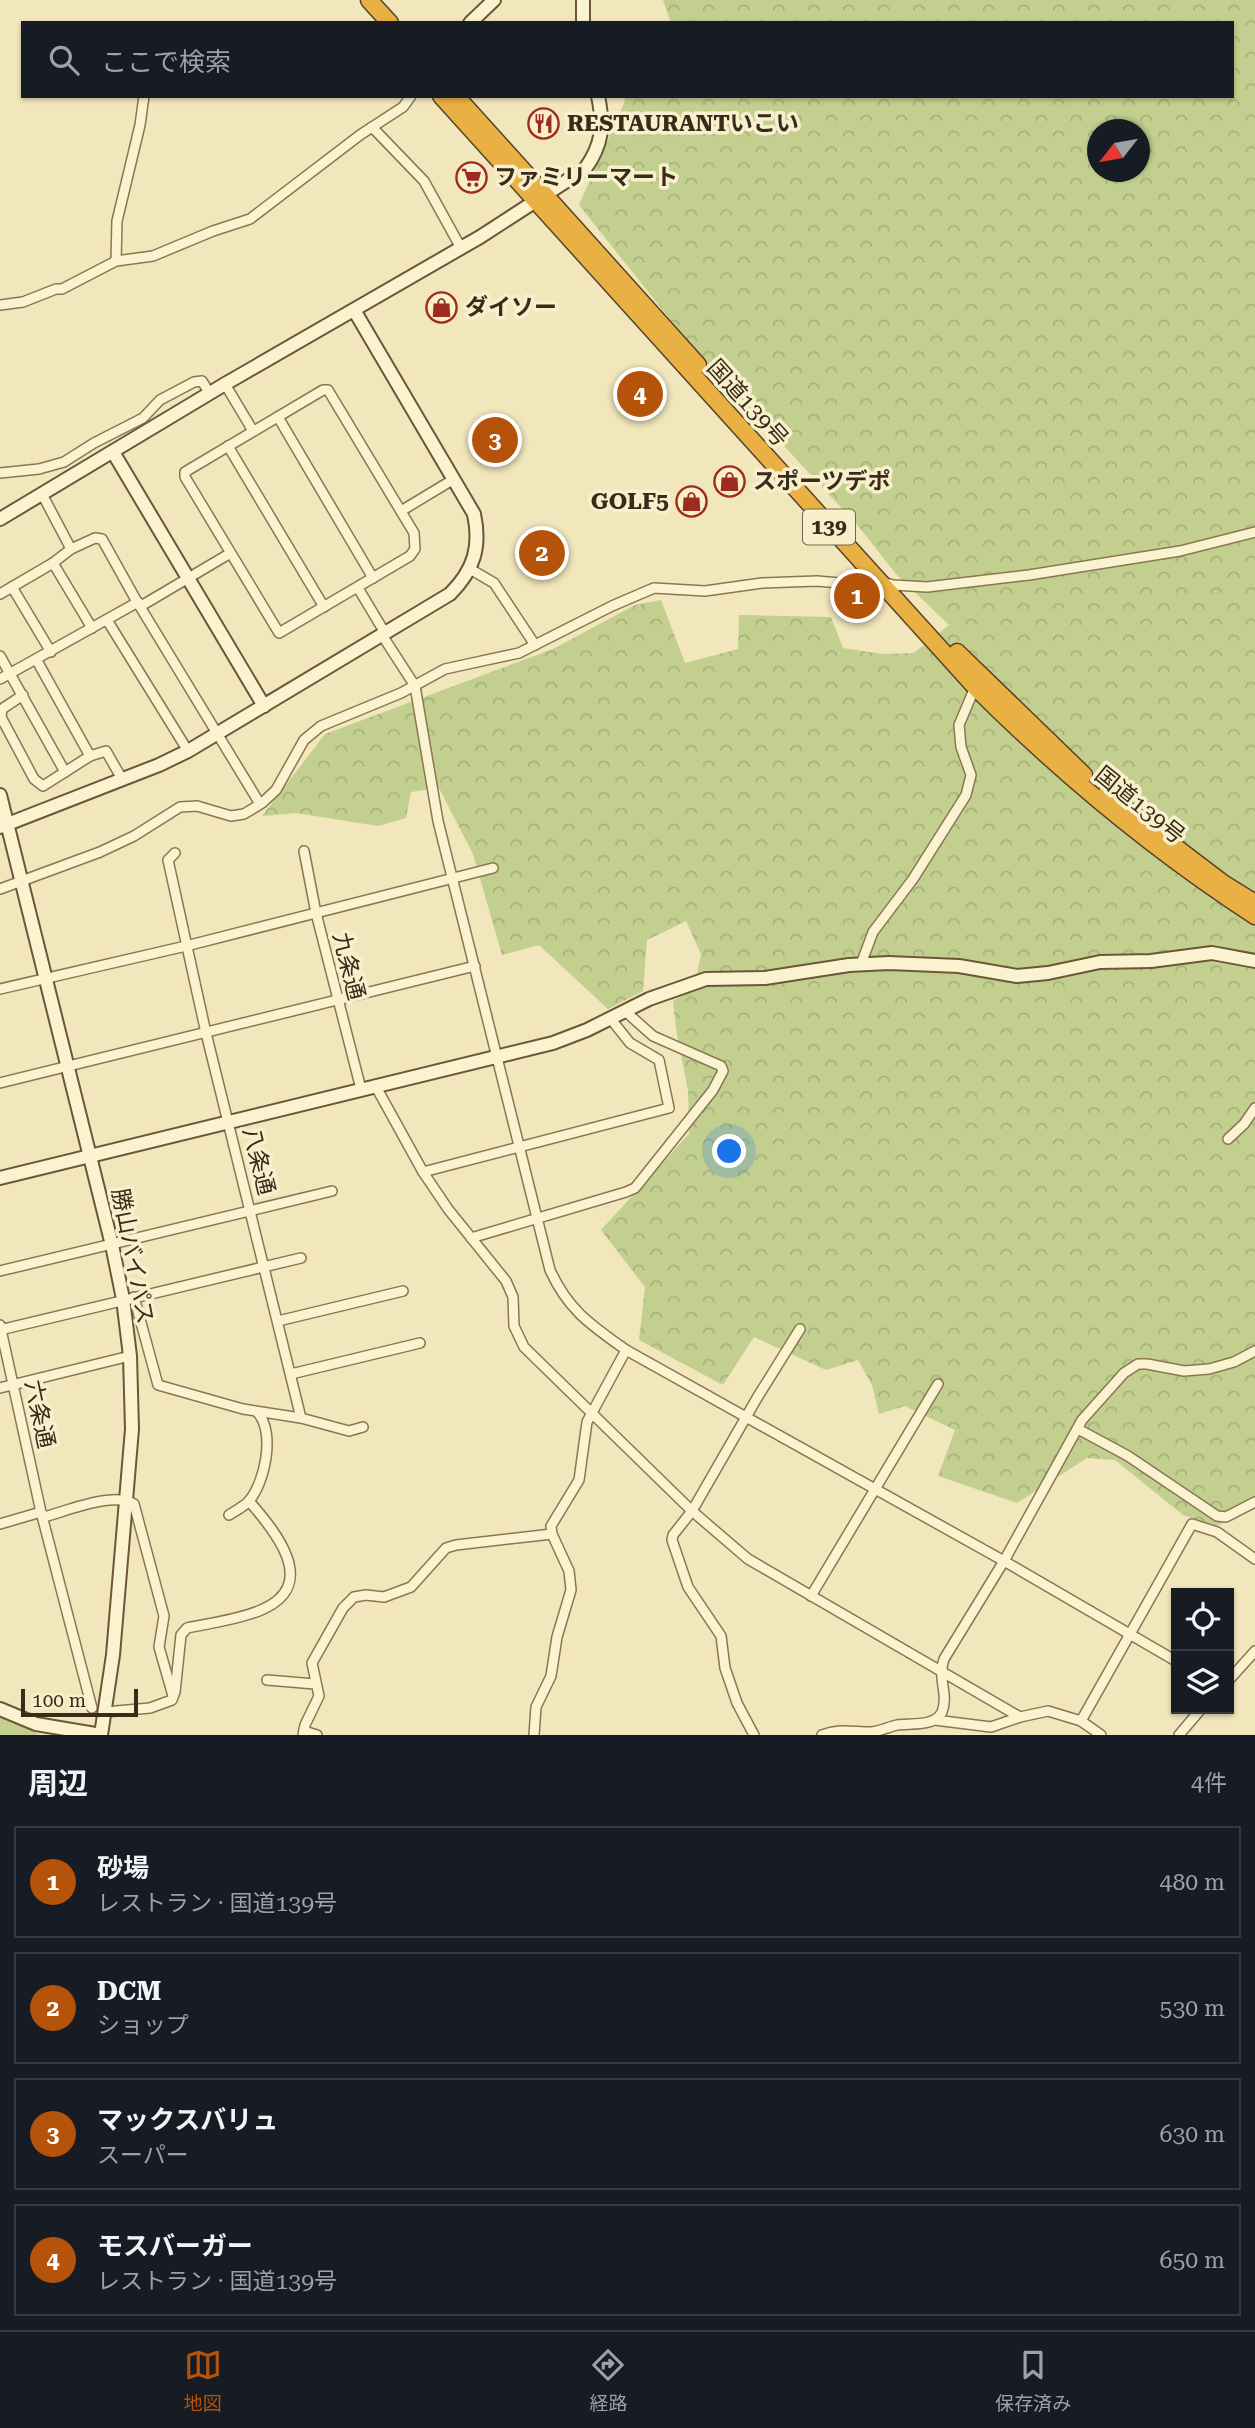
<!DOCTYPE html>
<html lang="ja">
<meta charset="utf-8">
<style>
:root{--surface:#171b24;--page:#20242c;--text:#f1f3f6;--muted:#9ea1a6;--line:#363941;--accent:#b45309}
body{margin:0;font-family:"Roboto Serif","Noto Sans JP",serif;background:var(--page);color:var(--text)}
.controls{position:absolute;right:21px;bottom:21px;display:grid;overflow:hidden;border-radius:0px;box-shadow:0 2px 5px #0004}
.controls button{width:63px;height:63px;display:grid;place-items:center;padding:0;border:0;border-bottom:2px solid var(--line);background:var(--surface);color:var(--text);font:35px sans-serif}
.compass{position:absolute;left:1087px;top:119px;width:63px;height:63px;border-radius:50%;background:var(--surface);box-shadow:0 2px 5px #0004;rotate:239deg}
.scale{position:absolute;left:21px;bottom:18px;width:117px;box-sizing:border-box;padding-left:7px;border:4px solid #382b1a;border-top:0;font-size:19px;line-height:24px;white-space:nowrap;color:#382b1a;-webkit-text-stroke:5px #f8f0cc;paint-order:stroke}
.you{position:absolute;left:730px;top:1152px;width:24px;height:24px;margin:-18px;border:5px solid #fff;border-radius:50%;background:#1a73e8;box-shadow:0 0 0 10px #1a73e833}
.badge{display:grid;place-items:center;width:46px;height:46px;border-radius:50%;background:var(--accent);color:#fff;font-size:23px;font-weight:700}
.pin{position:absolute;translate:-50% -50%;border:4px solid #fff;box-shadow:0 2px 7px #0006}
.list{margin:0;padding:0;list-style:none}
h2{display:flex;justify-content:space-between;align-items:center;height:91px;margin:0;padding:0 28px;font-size:30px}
h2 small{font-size:23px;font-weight:400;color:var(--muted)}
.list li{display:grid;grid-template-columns:46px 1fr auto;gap:21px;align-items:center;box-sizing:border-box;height:112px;margin:0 14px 14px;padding:0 14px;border:2px solid var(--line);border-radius:0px}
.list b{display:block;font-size:26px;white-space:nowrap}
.list p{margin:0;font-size:23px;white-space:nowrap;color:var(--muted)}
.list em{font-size:23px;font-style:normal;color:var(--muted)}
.icon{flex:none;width:38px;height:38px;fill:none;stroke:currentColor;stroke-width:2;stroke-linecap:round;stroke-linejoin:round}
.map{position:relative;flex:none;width:1255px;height:1735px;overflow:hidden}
.search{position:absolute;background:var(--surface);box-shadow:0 2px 5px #0004;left:21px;right:21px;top:21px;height:77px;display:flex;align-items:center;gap:18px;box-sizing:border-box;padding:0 24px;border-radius:0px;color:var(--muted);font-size:26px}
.sheet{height:595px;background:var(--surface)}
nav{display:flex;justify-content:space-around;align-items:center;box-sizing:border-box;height:98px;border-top:2px solid var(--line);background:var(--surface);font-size:19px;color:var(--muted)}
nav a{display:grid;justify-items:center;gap:4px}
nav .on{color:var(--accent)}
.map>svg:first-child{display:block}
.forest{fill:url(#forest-crowns);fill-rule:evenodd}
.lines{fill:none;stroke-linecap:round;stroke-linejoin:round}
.street-casing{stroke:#8a7654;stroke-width:12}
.secondary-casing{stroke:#6b5738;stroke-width:16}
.highway-casing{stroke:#574329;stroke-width:19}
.street{stroke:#fbf3cf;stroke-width:9}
.secondary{stroke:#fbf3cf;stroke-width:12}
.highway{stroke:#e9b144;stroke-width:16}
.labels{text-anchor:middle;stroke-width:7;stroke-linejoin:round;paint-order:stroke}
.shield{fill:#f8f0cc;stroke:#72664f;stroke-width:2}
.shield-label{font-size:21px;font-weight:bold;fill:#382b1a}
.poi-label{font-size:23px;font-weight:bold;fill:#382b1a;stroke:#f8f0cc;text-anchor:start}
.street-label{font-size:23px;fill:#382b1a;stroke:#f8f0cc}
</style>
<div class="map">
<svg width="1255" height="1735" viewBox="0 0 1255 1735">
<defs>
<pattern id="forest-crowns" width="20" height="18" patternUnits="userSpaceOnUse" patternTransform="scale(1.75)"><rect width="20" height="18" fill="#c2cf8f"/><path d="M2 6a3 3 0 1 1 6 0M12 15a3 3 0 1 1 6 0" fill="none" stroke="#a7b27b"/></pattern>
</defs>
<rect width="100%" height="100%" fill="#f1e6bc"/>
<g class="forest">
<path d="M663 0H1255V1506L1217 1526 1183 1515 1115 1460 1087 1458 1017 1503 938 1476 955 1430 905 1406 879 1414 872 1385 858 1360 826 1370 754 1337 723 1385 639 1340 645 1287 601 1230 689 1134 688 1091 676 1029 673 1001 694 988 701 954 686 921 647 940 643 991 608 1009 539 945 502 955 473 854 439 788 411 792 406 818 378 826 296 813 262 816 325 734 553 649 635 605 661 600 685 663 738 649 739 615 831 617 843 648 882 654 914 653 949 625 896 574 859 527 689 343 579 205 625 101 623 96H1232V23H671ZM1098 130H1140V172H1098Z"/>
<polygon points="0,1715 40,1735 0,1735"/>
</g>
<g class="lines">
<defs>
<g id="street">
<polyline points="372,127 424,181 461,248"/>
<polyline points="116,261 117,221 140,125 144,96"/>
<polyline points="0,305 23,302 56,289 62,289 116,261 153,256 213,231 250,219 360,135 403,107 411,96"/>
<polyline points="225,384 253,431"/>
<polygon points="323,390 328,390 414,533 415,549 410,556 279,633 185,477 185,472"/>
<polyline points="278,417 373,578"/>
<polyline points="228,446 324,607"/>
<polyline points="0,473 39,469 64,462 94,443 143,418 160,400 194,382 202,381 210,394"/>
<polyline points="42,494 71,549"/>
<polyline points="401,511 454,479"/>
<polyline points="53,563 92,628"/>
<polyline points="470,569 494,583 535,645"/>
<polyline points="12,587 51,652"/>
<polyline points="358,588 385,633"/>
<polyline points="0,594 53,563 71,549 95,538 102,539 136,600 260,804"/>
<polyline points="141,606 229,554"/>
<polyline points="107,620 188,751"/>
<path d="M382 635 415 686 438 821 550 1270C568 1310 591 1325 626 1350"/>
<polyline points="0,656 65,772"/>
<polyline points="36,659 90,756"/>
<polyline points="0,679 138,602"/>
<polyline points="23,695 2,709 1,717 34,779 43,786 90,756 106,751 122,779"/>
<polyline points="304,851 316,913 361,1089"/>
<polyline points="175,853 168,860 206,1033 301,1418 349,1431 363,1427"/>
<polyline points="0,889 100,852 134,836 180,807 197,806 231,816 244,814 262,803 276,790 304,740 321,726 401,693 445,669 519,653 612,606 654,588 705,591 762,583 817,581 862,585 876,580 893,585 927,587 1029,575 1180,551 1255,532"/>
<polyline points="861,964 873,932 913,879 966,795 971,775 961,747 959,725 975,687"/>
<polyline points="0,989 186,946 493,868"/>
<polyline points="0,1083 475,966"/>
<polyline points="375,1085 423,1172 448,1209 506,1281 513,1297 514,1326 524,1347 692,1511 748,1559 1020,1717"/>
<polyline points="1228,1139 1244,1124 1255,1108"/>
<polyline points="423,1172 669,1108 659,1060 630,1043 610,1018"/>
<polyline points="471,1238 626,1192 635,1188 713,1090 723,1071 721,1066 653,1036 625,1011"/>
<polyline points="0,1271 332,1191"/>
<polyline points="134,1297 158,1385 243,1409 301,1418"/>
<polyline points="278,1321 403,1291"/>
<polyline points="0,1325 41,1512 92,1708"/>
<polyline points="0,1330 301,1258"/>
<polyline points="291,1374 420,1343"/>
<polyline points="0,1388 130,1356"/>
<polyline points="1078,1429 1128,1456 1217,1516 1226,1517 1255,1502"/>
<path d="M229 1515C235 1511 243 1507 248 1502 265 1484 276 1431 257 1412"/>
<path d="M44 1517C67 1511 114 1491 134 1504L164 1616 159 1647 173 1696"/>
<polyline points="0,1524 41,1512"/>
<polyline points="811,1596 938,1384"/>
<polyline points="267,1680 315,1684"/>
<polyline points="1229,1680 1255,1651"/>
<path d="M105 1712 150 1708 172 1700 175 1692 181 1635 187 1628C210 1623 238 1620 261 1610 320 1585 276 1532 249 1501"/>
<polyline points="935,1720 991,1727 1020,1717 1048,1711 1081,1721 1101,1735"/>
<polyline points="1081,1721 1192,1524 1217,1532 1255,1559"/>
<polyline points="304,1731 317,1735"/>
<polyline points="303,1735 305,1725 319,1696 312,1663 343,1608 354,1597 366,1595 384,1597 411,1587 446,1548 456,1545 552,1534"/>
<polyline points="534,1735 536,1707 551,1676 557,1637 571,1590 569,1571 552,1534 551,1526 579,1480 587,1422 626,1350 1004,1561 1176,1661"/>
<polyline points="754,1735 737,1703 725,1668 721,1636 688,1587 672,1540 673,1535 692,1511 757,1398 800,1329"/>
<path d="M822 1735C839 1728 853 1732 870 1732 879 1732 888 1727 897 1725 910 1723 935 1727 942 1712 949 1695 937 1678 944 1659L1004 1561 1082 1420 1124 1373 1138 1364H1147L1184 1371 1209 1369 1234 1362 1255 1351"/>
<polyline points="1179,1735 1201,1709"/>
</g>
<g id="secondary">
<polyline points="583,0 583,23"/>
<polyline points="470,23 494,0"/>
<polyline points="113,452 264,706"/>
<path d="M0 519 225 384 480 237 585 169C603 144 604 125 598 96"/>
<polyline points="0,795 112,1245 123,1299 130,1356 132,1429 113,1655 101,1735 36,1724 0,1709"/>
<path d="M0 827 159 765 188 751 450 594C474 570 481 547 474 514L354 310"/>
<polyline points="0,1178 553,1043 587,1030 649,999 706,979 765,978 849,965 889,963 959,966 1017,976 1048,973 1100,962 1151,961 1212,953 1255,961"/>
</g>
<g id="highway">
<polyline points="369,0 390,23"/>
<path d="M441 96 975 687C1062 774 1152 849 1255 916"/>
<polyline points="456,96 698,365"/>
<polyline points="957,652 1084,775"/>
<polyline points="1106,794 1223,883 1255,903"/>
</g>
</defs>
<use href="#street" class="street-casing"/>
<use href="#secondary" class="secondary-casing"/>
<use href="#highway" class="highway-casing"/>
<use href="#street" class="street"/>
<use href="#secondary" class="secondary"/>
<use href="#highway" class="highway"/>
</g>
<defs>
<symbol id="restaurant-ring" viewBox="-11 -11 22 22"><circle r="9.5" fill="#f8f0cc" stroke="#9d2b20" stroke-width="1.5"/><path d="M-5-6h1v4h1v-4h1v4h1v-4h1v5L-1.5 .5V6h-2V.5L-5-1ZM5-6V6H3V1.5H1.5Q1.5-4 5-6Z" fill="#9d2b20"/></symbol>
<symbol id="supermarket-ring" viewBox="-11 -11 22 22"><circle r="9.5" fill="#f8f0cc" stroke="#9d2b20" stroke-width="1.5"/><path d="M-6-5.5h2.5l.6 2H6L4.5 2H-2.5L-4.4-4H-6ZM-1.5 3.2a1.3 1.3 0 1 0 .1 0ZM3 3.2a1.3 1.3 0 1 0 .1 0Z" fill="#9d2b20"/></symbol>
<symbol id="shop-ring" viewBox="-11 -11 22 22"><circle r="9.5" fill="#f8f0cc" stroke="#9d2b20" stroke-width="1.5"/><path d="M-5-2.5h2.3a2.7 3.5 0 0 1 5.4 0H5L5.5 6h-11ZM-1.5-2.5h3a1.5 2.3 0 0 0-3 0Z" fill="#9d2b20"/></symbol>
</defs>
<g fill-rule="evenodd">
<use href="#restaurant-ring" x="526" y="106" width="35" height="35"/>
<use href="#supermarket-ring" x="454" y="160" width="35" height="35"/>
<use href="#shop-ring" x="424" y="290" width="35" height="35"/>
<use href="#shop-ring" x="712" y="464" width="35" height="35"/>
<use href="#shop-ring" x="674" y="484" width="35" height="35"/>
</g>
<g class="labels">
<rect class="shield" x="803" y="509.5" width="52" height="35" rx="5"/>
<g class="shield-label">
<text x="829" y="534">139</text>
</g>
<g class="poi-label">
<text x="567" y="131">RESTAURANTいこい</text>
<text x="494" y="185">ファミリーマート</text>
<text x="465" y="315">ダイソー</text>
<text x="753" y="489">スポーツデポ</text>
<text x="669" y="509" text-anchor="end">GOLF5</text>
</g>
<g class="street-label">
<text transform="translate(748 403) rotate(48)" y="8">国道139号</text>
<text transform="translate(1140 805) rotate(39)" y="8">国道139号</text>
<text transform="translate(349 966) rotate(76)" y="8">九条通</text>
<text transform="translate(259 1161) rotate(76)" y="8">八条通</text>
<text transform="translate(133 1256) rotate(79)" y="8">勝山バイパス</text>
<text transform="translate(40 1414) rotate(78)" y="8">六条通</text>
</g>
</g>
</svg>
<div class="controls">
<button><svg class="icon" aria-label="locate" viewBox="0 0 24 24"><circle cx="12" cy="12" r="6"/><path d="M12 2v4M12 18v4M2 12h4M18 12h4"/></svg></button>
<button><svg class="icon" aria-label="layers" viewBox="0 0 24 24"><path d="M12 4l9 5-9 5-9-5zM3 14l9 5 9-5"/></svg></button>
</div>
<svg class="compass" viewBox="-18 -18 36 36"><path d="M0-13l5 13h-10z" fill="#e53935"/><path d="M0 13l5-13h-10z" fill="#9ea1a6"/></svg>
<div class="scale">100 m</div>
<div class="you"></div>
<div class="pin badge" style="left:857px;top:596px">1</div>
<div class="pin badge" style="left:542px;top:553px">2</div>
<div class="pin badge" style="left:495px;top:440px">3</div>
<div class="pin badge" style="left:640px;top:394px">4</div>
<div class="search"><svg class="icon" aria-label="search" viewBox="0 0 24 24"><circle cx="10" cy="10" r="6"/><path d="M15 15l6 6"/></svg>ここで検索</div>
</div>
<section class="sheet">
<h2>周辺<small>4件</small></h2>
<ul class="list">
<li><span class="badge">1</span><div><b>砂場</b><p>レストラン · 国道139号</p></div><em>480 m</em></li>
<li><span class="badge">2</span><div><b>DCM</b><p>ショップ</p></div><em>530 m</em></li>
<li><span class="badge">3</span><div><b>マックスバリュ</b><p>スーパー</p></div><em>630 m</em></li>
<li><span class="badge">4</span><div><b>モスバーガー</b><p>レストラン · 国道139号</p></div><em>650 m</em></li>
</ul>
</section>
<nav>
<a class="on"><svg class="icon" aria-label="map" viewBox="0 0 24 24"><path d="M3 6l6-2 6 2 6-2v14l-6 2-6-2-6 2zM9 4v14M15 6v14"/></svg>地図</a>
<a><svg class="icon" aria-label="directions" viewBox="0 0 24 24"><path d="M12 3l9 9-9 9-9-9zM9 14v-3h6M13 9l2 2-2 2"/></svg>経路</a>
<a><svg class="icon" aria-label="saved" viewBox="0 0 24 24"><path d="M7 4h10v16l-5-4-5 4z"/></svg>保存済み</a>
</nav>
